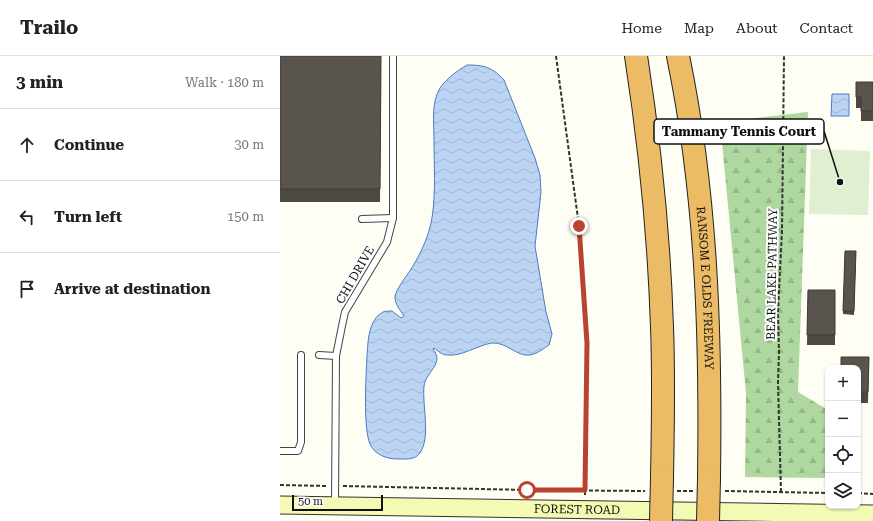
<!DOCTYPE html>
<meta charset="utf-8">
<style>
:root{--surface:#fff;--page:#f2f2f2;--text:#222;--muted:#767676;--line:#e0e0e0}
body{margin:0;font-family:"Roboto Serif",serif;background:var(--page);color:var(--text)}
.controls{position:absolute;right:12px;bottom:12px;display:grid;overflow:hidden;border-radius:8px;box-shadow:0 1px 3px #0004}
.controls button{width:36px;height:36px;display:grid;place-items:center;padding:0;border:0;border-bottom:1px solid var(--line);background:var(--surface);color:var(--text);font:20px sans-serif}
.scale{position:absolute;left:12px;bottom:10px;width:91px;box-sizing:border-box;padding-left:4px;border:2px solid #101010;border-top:0;font-size:11px;line-height:14px;white-space:nowrap;color:#101010;-webkit-text-stroke:3px #fff;paint-order:stroke}
.stop{position:absolute;width:12px;height:12px;margin:-9px;border:3px solid #b94330;border-radius:50%;background:#fff}
.stop.end{background:#b94330;border-color:#fff;box-shadow:0 1px 4px #0008}
.list{margin:0;padding:0;list-style:none}
h2{display:flex;justify-content:space-between;align-items:center;height:52px;margin:0;padding:0 16px;font-size:17px}
h2 small{font-size:13px;font-weight:400;color:var(--muted)}
.list li{display:grid;grid-template-columns:26px 1fr auto;gap:12px;align-items:center;box-sizing:border-box;height:72px;padding:0 16px;border-top:1px solid var(--line)}
.list b{display:block;font-size:15px;white-space:nowrap}
.list em{font-size:13px;font-style:normal;color:var(--muted)}
.icon{flex:none;width:22px;height:22px;fill:none;stroke:currentColor;stroke-width:2;stroke-linecap:round;stroke-linejoin:round}
.map{position:relative;flex:none;width:593px;height:465px;overflow:hidden}
header{display:flex;align-items:center;gap:24px;box-sizing:border-box;height:56px;padding:0 20px;background:var(--surface);border-bottom:1px solid var(--line)}
header strong{font-size:19px}
nav{display:flex;gap:22px;margin-inline-start:auto;font-size:14px}
main{display:flex}
aside{flex:1;background:var(--surface)}
.map>svg:first-child{display:block}
.forest{fill:url(#forest-firs)}
.pitch{fill:#dfefd0}
.water{fill:url(#water-waves);stroke:#477bc6}
.lines{fill:none;stroke-linecap:round;stroke-linejoin:round}
.lane-casing{stroke:#434343;stroke-width:8}
.secondary-casing{stroke:#323232;stroke-width:19}
.highway-casing{stroke:#212121;stroke-width:24}
.path{stroke:#323232;stroke-width:2;stroke-dasharray:4 2;stroke-linecap:butt}
.lane{stroke:#fff;stroke-width:6}
.secondary{stroke:#f4fab4;stroke-width:17}
.highway{stroke:#ebbc65;stroke-width:22}
.highway-bridge-casing{stroke:#212121;stroke-width:24;stroke-linecap:butt}
.highway-bridge{stroke:#ebbc65;stroke-width:22}
.wall{fill:#4d4842}
.building{fill:#59544d;stroke:#3e3b36}
.route{stroke:#b94330;stroke-width:5}
.labels{text-anchor:middle;stroke-width:4;stroke-linejoin:round;paint-order:stroke}
.street-label{font-size:12px;fill:#101010;stroke:#fff}
.leader{fill:none;stroke:#101010;stroke-width:1.5}
.callout-dot{fill:#101010;stroke:#fff;stroke-width:1.5}
.callout{fill:#fff;stroke:#101010;stroke-width:1.5}
.callout-label{font-size:13px;text-anchor:middle;font-weight:bold;fill:#101010}
</style>
<header>
<strong>Trailo</strong>
<nav><a>Home</a><a>Map</a><a>About</a><a>Contact</a></nav>
</header>
<main>
<aside>
<h2>3 min<small>Walk · 180 m</small></h2>
<ul class="list">
<li><svg class="icon" aria-label="ahead" viewBox="0 0 24 24"><path d="M12 20V5M6 11l6-6 6 6"/></svg><div><b>Continue</b></div><em>30 m</em></li>
<li><svg class="icon" aria-label="left" viewBox="0 0 24 24"><path d="M17 20v-9H6M10 6l-5 5 5 5"/></svg><div><b>Turn left</b></div><em>150 m</em></li>
<li><svg class="icon" aria-label="arrive" viewBox="0 0 24 24"><path d="M6 21V4h12l-3 4 3 4H6"/></svg><div><b>Arrive at destination</b></div></li>
</ul>
</aside>
<div class="map">
<svg width="593" height="465" viewBox="0 0 593 465">
<defs>
<pattern id="forest-firs" width="22" height="20" patternUnits="userSpaceOnUse"><rect width="22" height="20" fill="#aed89f"/><path d="M5 1l3.5 6h-7zM16 11l3.5 6h-7z" fill="#95b888"/></pattern>
<pattern id="water-waves" width="16" height="10" patternUnits="userSpaceOnUse"><rect width="16" height="10" fill="#bcd4f3"/><path d="M0 5q4-4 8 0t8 0" fill="none" stroke="#a1b5cf"/></pattern>
</defs>
<rect width="100%" height="100%" fill="#fefef4"/>
<polygon class="forest" points="528,56 518,336 548,354 548,422 465,421 466,337 440,66"/>
<polygon class="pitch" points="531,93 590,95 588,159 529,158"/>
<g class="water">
<path d="M187 9C204 9 212 11 224 24L255 102 260 119 261 136 255 190 266 256 272 278 269 289C263 293 257 298 250 299 237 301 227 286 212 287 198 289 181 301 167 299 162 299 158 295 154 292L153 293C165 308 146 315 144 330 142 349 151 381 140 397 135 404 126 403 118 403 107 403 95 399 90 388 83 372 86 319 87 300 88 286 88 264 103 256 105 255 109 255 112 255L121 262 124 260C120 254 115 248 115 241 115 234 129 217 133 210 142 195 149 179 152 162 156 136 154 109 154 83 154 67 151 47 160 32 167 22 177 15 187 9Z"/>
<polygon points="552,38 569,38 569,60 551,60"/>
</g>
<g class="lines">
<defs>
<g id="lane">
<polyline points="82,163 113,162"/>
<polyline points="39,299 56,300"/>
<polyline points="0,395 18,395 21,386 21,299"/>
<polyline points="55,448 56,300 62,270 65,256 107,186 113,162 113,0"/>
</g>
<g id="secondary">
<path id="s1" d="M0 449 593 458"/>
</g>
<g id="highway">
<path d="M356 0C370 90 379 180 382 271 384 321 383 371 382 422"/>
<path id="s2" d="M398 0C427 140 431 281 429 423"/>
</g>
</defs>
<use href="#lane" class="lane-casing"/>
<use href="#secondary" class="secondary-casing"/>
<use href="#highway" class="highway-casing"/>
<g class="path">
<polyline points="276,0 299,170 307,287 305,439"/>
<polyline points="0,429 47,430"/>
<polyline points="63,430 247,434 365,435"/>
<polyline points="397,435 413,435"/>
<polyline points="445,435 548,437"/>
<polyline points="501,436 498,327 499,296 498,256 502,174 504,0"/>
<polyline points="578,437 593,438"/>
</g>
<use href="#lane" class="lane"/>
<use href="#secondary" class="secondary"/>
<use href="#highway" class="highway"/>
<defs>
<g id="highway-bridge">
<polyline points="381,465 382,422"/>
<polyline points="428,465 429,423"/>
</g>
</defs>
<use href="#highway-bridge" class="highway-bridge-casing"/>
<use href="#highway-bridge" class="highway-bridge"/>
</g>
<g class="wall">
<polygon points="0,0 101,0 100,146 0,146"/>
<polygon points="576,26 593,26 593,65 581,65 581,52 576,52"/>
<polygon points="565,195 576,195 574,259 563,258"/>
<polygon points="528,234 555,234 555,289 527,289"/>
<polygon points="589,301 588,347 578,347 578,312"/>
</g>
<g class="building">
<polygon points="0,0 101,0 100,133 0,133"/>
<polygon points="576,26 593,26 593,55 581,55 581,41 576,41"/>
<polygon points="565,195 576,195 574,255 563,255"/>
<polygon points="528,234 555,234 555,279 527,279"/>
<polygon points="561,301 589,301 588,336 578,336 578,312 561,312"/>
</g>
<g class="lines">
<polyline class="route" points="247,434 305,434 307,287 299,170"/>
</g>
<g class="labels">
<g class="street-label">
<text transform="translate(492 218) rotate(-89)" y="4">BEAR LAKE PATHWAY</text>
<text transform="translate(75 219) rotate(-60)" y="4">CHI DRIVE</text>
<text dy="4" stroke="none"><textPath href="#s2" startOffset="234">RANSOM E OLDS FREEWAY</textPath></text>
<text dy="4" stroke="none"><textPath href="#s1" startOffset="297">FOREST ROAD</textPath></text>
</g>
</g>
<path class="leader" d="M560 126L544 75"/>
<circle class="callout-dot" cx="560" cy="126" r="4"/>
<rect class="callout" x="374" y="63" width="170" height="25" rx="4"/>
<g class="callout-label">
<text x="459" y="80">Tammany Tennis Court</text>
</g>
</svg>
<div class="controls">
<button>+</button>
<button>−</button>
<button><svg class="icon" aria-label="locate" viewBox="0 0 24 24"><circle cx="12" cy="12" r="6"/><path d="M12 2v4M12 18v4M2 12h4M18 12h4"/></svg></button>
<button><svg class="icon" aria-label="layers" viewBox="0 0 24 24"><path d="M12 4l9 5-9 5-9-5zM3 14l9 5 9-5"/></svg></button>
</div>
<div class="scale">50 m</div>
<div class="stop" style="left:247px;top:434px"></div>
<div class="stop end" style="left:299px;top:170px"></div>
</div>
</main>
